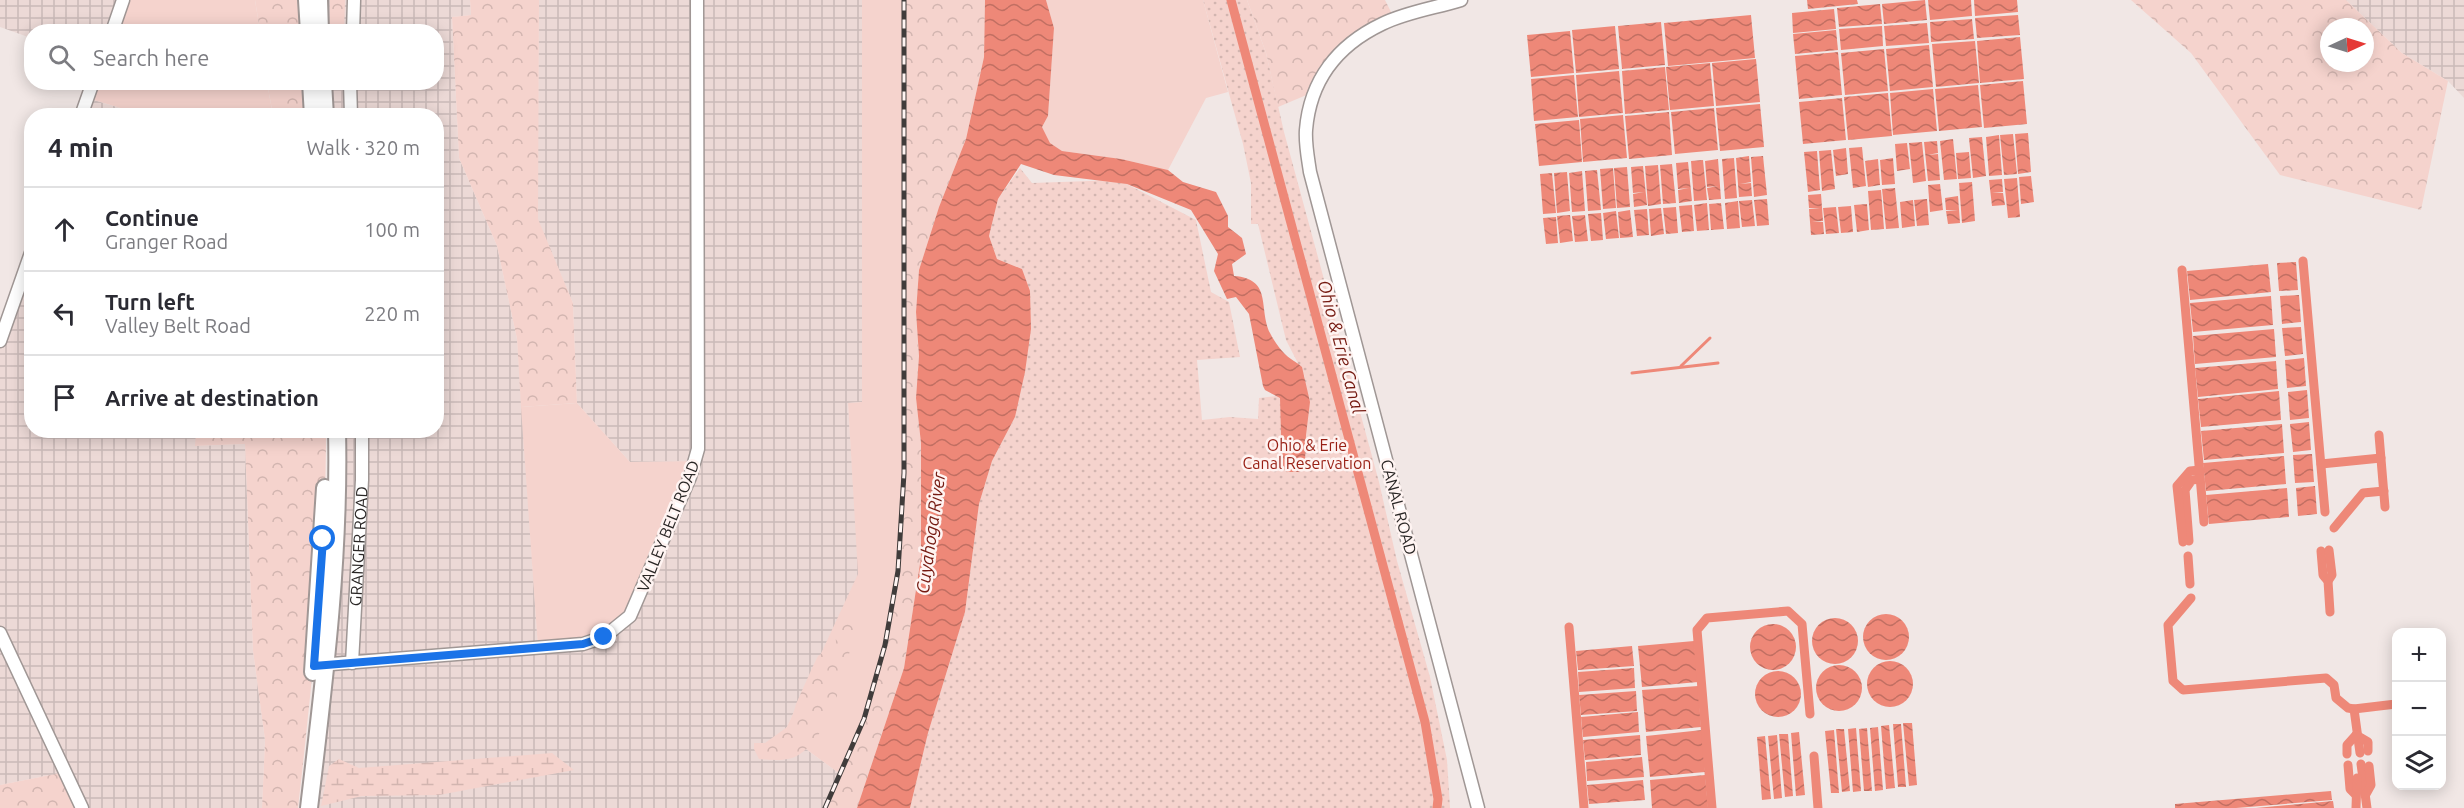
<!DOCTYPE html>
<meta charset="utf-8">
<style>
:root{--surface:#fff;--page:#f2f2f3;--text:#2b2b33;--muted:#7c7c81;--line:#e1e1e2}
body{margin:0;font-family:Ubuntu,sans-serif;background:var(--page);color:var(--text)}
.controls{position:absolute;right:18px;bottom:18px;display:grid;overflow:hidden;border-radius:12px;box-shadow:0 3px 15px #0003}
.controls button{width:54px;height:54px;display:grid;place-items:center;padding:0;border:0;border-bottom:2px solid var(--line);background:var(--surface);color:var(--text);font:30px sans-serif}
.compass{position:absolute;left:2320px;top:18px;width:54px;height:54px;border-radius:50%;background:var(--surface);box-shadow:0 3px 15px #0003;rotate:86deg}
.stop{position:absolute;width:18px;height:18px;margin:-14px;border:4px solid #1a73e8;border-radius:50%;background:#fff}
.stop.end{background:#1a73e8;border-color:#fff;box-shadow:0 2px 6px #0008}
.list{margin:0;padding:0;list-style:none}
h2{display:flex;justify-content:space-between;align-items:center;height:78px;margin:0;padding:0 24px;font-size:26px}
h2 small{font-size:20px;font-weight:400;color:var(--muted)}
.list li{display:grid;grid-template-columns:39px 1fr auto;gap:18px;align-items:center;box-sizing:border-box;height:84px;padding:0 24px;border-top:2px solid var(--line)}
.list b{display:block;font-size:22px;white-space:nowrap}
.list p{margin:0;font-size:20px;white-space:nowrap;color:var(--muted)}
.list em{font-size:20px;font-style:normal;color:var(--muted)}
.icon{flex:none;width:33px;height:33px;fill:none;stroke:currentColor;stroke-width:2;stroke-linecap:round;stroke-linejoin:round}
.map{position:relative;flex:none;width:2464px;height:808px;overflow:hidden}
.search{position:absolute;background:var(--surface);box-shadow:0 3px 15px #0003;left:24px;top:24px;width:420px;height:66px;display:flex;align-items:center;gap:15px;box-sizing:border-box;padding:0 21px;border-radius:24px;color:var(--muted);font-size:22px}
.panel{position:absolute;background:var(--surface);box-shadow:0 3px 15px #0003;left:24px;top:108px;width:420px;height:330px;border-radius:24px}
.map>svg:first-child{display:block}
.industrial{fill:url(#industrial-grid)}
.grass{fill:#f5d3cd}
.forest{fill:url(#forest-crowns);fill-rule:evenodd}
.wetland{fill:url(#wetland-marsh)}
.park{fill:url(#park-dots)}
.water{fill:url(#water-waves)}
.lines{fill:none;stroke-linecap:round;stroke-linejoin:round}
.stream{stroke:#ee8878;stroke-width:3}
.canal{stroke:#ee8878;stroke-width:9}
.minor-casing{stroke:#a09795;stroke-width:15}
.major-casing{stroke:#a09795;stroke-width:20}
.minor{stroke:#fff;stroke-width:12}
.major{stroke:#fff;stroke-width:16}
.rail-casing{stroke:#403c3b;stroke-width:5}
.rail{stroke:#fff4f2;stroke-width:3;stroke-dasharray:9;stroke-linecap:butt}
.route{stroke:#1a73e8;stroke-width:8}
.labels{text-anchor:middle;stroke-width:5;stroke-linejoin:round;paint-order:stroke}
.park-label{font-size:16px;fill:#981f14;stroke:#fff4f2}
.street-label{font-size:16px;fill:#292625;stroke:#fff4f2}
.water-label{font-size:18px;font-style:italic;fill:#751a11;stroke:#fff4f2}
</style>
<div class="map">
<svg width="2464" height="808" viewBox="0 0 2464 808">
<defs>
<pattern id="industrial-grid" width="8" height="8" patternUnits="userSpaceOnUse" patternTransform="scale(1.5)"><rect width="8" height="8" fill="#ecd9d6"/><path d="M0 4h8M4 0v8" fill="none" stroke="#cabab8"/></pattern>
<pattern id="forest-crowns" width="20" height="18" patternUnits="userSpaceOnUse" patternTransform="scale(1.5)"><rect width="20" height="18" fill="#f5d3cd"/><path d="M2 6a3 3 0 1 1 6 0M12 15a3 3 0 1 1 6 0" fill="none" stroke="#d2b5b0"/></pattern>
<pattern id="wetland-marsh" width="20" height="14" patternUnits="userSpaceOnUse" patternTransform="scale(1.5)"><rect width="20" height="14" fill="#f5d3cd"/><path d="M1 5h8M5 5V1M11 12h8M15 12V8" fill="none" stroke="#d2b5b0"/></pattern>
<pattern id="park-dots" width="8" height="8" patternUnits="userSpaceOnUse" patternTransform="scale(1.5)"><rect width="8" height="8" fill="#f5d3cd"/><path d="M2 2h.1M6 6h.1" fill="none" stroke="#d2b5b0" stroke-width="1.8" stroke-linecap="round"/></pattern>
<pattern id="water-waves" width="16" height="10" patternUnits="userSpaceOnUse" patternTransform="scale(1.5)"><rect width="16" height="10" fill="#ee8878"/><path d="M0 5q4-4 8 0t8 0" fill="none" stroke="#c16f62"/></pattern>
</defs>
<rect width="100%" height="100%" fill="#f1e7e5"/>
<g class="industrial">
<polygon points="0,0 123,0 112,31 32,32 31,38 0,27"/>
<polygon points="319,0 470,0 471,15 452,17 459,158 497,246 517,339 538,647 694,461 630,462 577,403 573,303 537,219 539,0 862,0 862,402 848,403 859,574 784,733 840,774 825,808 309,808 337,431 436,430 436,116 325,115 323,83 436,82 436,32 320,31"/>
<polygon points="2346,0 2464,0 2464,98 2448,81 2402,53"/>
<polygon points="87,98 144,115 81,116"/>
<polygon points="31,250 32,430 196,431 196,446 245,444 253,651 265,740 262,808 82,808 65,772 0,785 0,341"/>
</g>
<g class="grass">
<polygon points="123,0 255,0 260,31 112,32"/>
<polygon points="862,0 904,0 904,473 898,571 885,645 864,719 840,774 784,733 858,574 848,403 862,402"/>
<polygon points="1046,0 1203,0 1228,92 1206,98 1168,170 1121,159 1062,151 1050,143 1042,127 1048,116 1054,28"/>
<polygon points="93,83 267,83 273,115 144,115 87,98"/>
<polygon points="577,403 630,462 694,461 637,603 604,637 538,648 521,407"/>
</g>
<g class="forest">
<polygon points="255,0 307,0 309,31 260,31"/>
<polygon points="330,0 345,0 344,31 329,31"/>
<polygon points="470,0 539,0 538,219 573,303 577,403 521,407 517,339 497,246 459,158 452,17 471,15"/>
<polygon points="904,0 985,0 984,57 966,139 939,207 919,270 916,312 919,356 916,398 921,443 921,557 904,668 857,808 825,808 864,719 885,645 898,571 904,473"/>
<polygon points="1247,0 1385,0 1394,18 1351,40 1316,91 1278,107 1266,53"/>
<path d="M2131 0H2346L2402 53 2448 81 2421 210 2280 175 2191 53ZM2329 27H2365V63H2329Z"/>
<polygon points="267,83 311,83 313,115 273,115"/>
<path d="M196 431H326C326 557 312 683 298 808H262L265 740 253 651 245 444 195 446Z"/>
<path d="M845 610 853 612 857 622C847 660 835 731 800 754 789 762 772 760 759 759L754 749V743H765L790 725 796 704 813 666 818 656 836 644 835 623Z"/>
<polygon points="65,772 82,808 0,808 0,785"/>
</g>
<polygon class="wetland" points="552,753 574,770 439,795 362,796 321,806 329,766 339,759 359,768"/>
<polygon class="park" points="1203,0 1247,0 1266,53 1284,132 1379,482 1397,561 1430,677 1447,760 1450,808 910,808 928,733 965,612 979,504 992,461 1015,417 1022,269 997,259 989,236 998,199 1020,168 1032,183 1119,180 1196,220 1211,292 1229,302 1240,357 1197,360 1202,420 1230,417 1258,419 1259,398 1305,393 1305,377 1286,340 1258,224 1251,224 1251,183 1243,144"/>
<g class="water">
<path d="M985 0H1046L1054 28 1048 116 1042 127 1050 143 1062 151 1121 159 1168 170 1183 182 1216 192 1228 216V227L1242 238 1246 254 1232 264 1234 276C1273 279 1258 308 1270 333 1274 341 1283 354 1291 359 1295 362 1298 363 1302 367L1310 402 1306 435 1305 461 1299 472H1287L1282 467 1280 398 1265 390 1263 386 1249 314 1236 297 1227 299 1214 271 1218 254 1191 210 1127 184 1054 175 1021 164 998 199 989 236 997 259 1022 269 1030 291 1031 329 1025 372 1015 417 992 461 979 504 965 612 928 733 910 808H857L904 668 921 557V443L916 398 919 356 916 312 919 270 939 207 966 139 984 57Z"/>
<polygon points="1807,0 1857,0 1858,4 1808,9"/>
<polygon points="1925,0 1927,20 1884,24 1882,4"/>
<polygon points="1928,0 1971,0 1972,16 1930,20"/>
<polygon points="1974,0 2017,0 2018,12 1975,16"/>
<polygon points="1880,4 1882,24 1839,27 1837,8"/>
<polygon points="1834,9 1836,29 1793,33 1792,13"/>
<polygon points="1751,15 1755,58 1668,66 1664,23"/>
<polygon points="2018,15 2020,35 1977,38 1975,18"/>
<polygon points="1972,19 1974,39 1931,42 1930,22"/>
<polygon points="1661,22 1665,65 1622,69 1618,26"/>
<polygon points="1927,23 1929,43 1886,46 1884,26"/>
<polygon points="1615,26 1619,69 1576,73 1572,30"/>
<polygon points="1882,26 1883,46 1841,50 1839,29"/>
<polygon points="1836,30 1838,50 1795,54 1793,34"/>
<polygon points="1570,31 1574,73 1531,77 1527,35"/>
<polygon points="2020,37 2024,79 1980,83 1977,41"/>
<polygon points="1975,41 1979,83 1936,87 1932,44"/>
<polygon points="1929,45 1933,87 1890,91 1886,49"/>
<polygon points="1884,49 1888,91 1845,95 1841,53"/>
<polygon points="1838,52 1842,95 1799,99 1795,56"/>
<polygon points="1756,59 1760,102 1716,106 1712,63"/>
<polygon points="1710,63 1714,106 1670,110 1666,67"/>
<polygon points="1665,67 1669,110 1625,114 1622,71"/>
<polygon points="1619,71 1623,113 1579,117 1576,75"/>
<polygon points="1574,75 1578,117 1534,121 1531,79"/>
<polygon points="2023,81 2027,124 1984,128 1980,85"/>
<polygon points="1978,85 1982,127 1939,131 1935,89"/>
<polygon points="1933,89 1937,131 1893,135 1890,93"/>
<polygon points="1888,93 1892,136 1848,140 1844,97"/>
<polygon points="1842,98 1846,140 1803,144 1799,102"/>
<polygon points="1760,104 1764,147 1720,151 1716,108"/>
<polygon points="1714,108 1718,150 1675,154 1671,112"/>
<polygon points="1669,112 1672,155 1629,159 1625,116"/>
<polygon points="1623,115 1627,158 1583,162 1580,119"/>
<polygon points="1579,120 1582,162 1539,166 1535,124"/>
<polygon points="2028,133 2031,172 2018,174 2015,134"/>
<polygon points="2013,134 2017,174 2004,175 2000,135"/>
<polygon points="1999,135 2002,175 1989,176 1986,137"/>
<polygon points="1982,137 1986,176 1973,178 1969,138"/>
<polygon points="1953,139 1957,179 1944,180 1940,141"/>
<polygon points="1937,141 1938,153 1927,155 1938,154 1940,180 1928,181 1924,142"/>
<polygon points="1922,142 1926,181 1913,183 1909,143"/>
<polygon points="1907,143 1910,169 1897,171 1895,144"/>
<polygon points="1862,147 1866,186 1853,188 1849,148"/>
<polygon points="1846,148 1848,174 1836,176 1833,150"/>
<polygon points="1831,150 1835,189 1822,191 1819,151"/>
<polygon points="1817,151 1820,190 1808,192 1804,152"/>
<polygon points="1969,152 1971,178 1958,179 1956,153"/>
<polygon points="1749,156 1751,182 1740,184 1751,183 1752,196 1739,197 1736,158"/>
<polygon points="1763,156 1767,195 1754,197 1751,157"/>
<polygon points="1734,158 1737,198 1725,199 1722,159"/>
<polygon points="1893,158 1895,184 1882,185 1880,160"/>
<polygon points="1718,159 1721,199 1709,200 1707,188 1718,186 1707,187 1705,161"/>
<polygon points="1878,159 1880,185 1868,187 1865,161"/>
<polygon points="1703,160 1707,200 1694,201 1691,161"/>
<polygon points="1688,162 1692,201 1679,203 1678,190 1689,188 1678,189 1676,163"/>
<polygon points="1672,164 1676,203 1663,204 1660,165"/>
<polygon points="1658,165 1661,204 1648,206 1645,166"/>
<polygon points="1643,166 1647,205 1634,207 1633,194 1644,192 1633,193 1631,167"/>
<polygon points="1627,167 1630,207 1617,208 1614,168"/>
<polygon points="1613,168 1616,208 1603,209 1600,169"/>
<polygon points="1597,170 1601,210 1588,211 1585,171"/>
<polygon points="1582,171 1585,211 1572,212 1569,173"/>
<polygon points="1567,172 1570,211 1557,213 1554,173"/>
<polygon points="1552,173 1556,213 1543,214 1540,174"/>
<polygon points="2031,176 2034,202 2021,204 2019,177"/>
<polygon points="2017,178 2020,217 2008,218 2004,179"/>
<polygon points="2002,179 2003,192 1992,193 2003,193 2005,205 1992,206 1989,180"/>
<polygon points="1972,182 1975,221 1962,223 1959,183"/>
<polygon points="1940,184 1943,210 1930,212 1928,185"/>
<polygon points="1895,188 1899,228 1886,229 1882,189"/>
<polygon points="1881,190 1884,229 1871,230 1868,191"/>
<polygon points="1821,194 1823,221 1812,222 1823,222 1824,234 1811,235 1809,209 1820,208 1809,208 1808,195"/>
<polygon points="1958,196 1960,223 1948,224 1946,211 1958,210 1946,210 1945,198"/>
<polygon points="1767,199 1769,225 1757,226 1754,200"/>
<polygon points="1927,199 1929,225 1917,226 1914,200"/>
<polygon points="1752,200 1755,226 1742,227 1739,201"/>
<polygon points="1913,200 1915,226 1902,228 1900,202"/>
<polygon points="1738,201 1740,228 1727,229 1725,203"/>
<polygon points="1707,203 1709,230 1697,231 1694,205"/>
<polygon points="1721,203 1724,229 1711,230 1709,204"/>
<polygon points="1867,204 1869,230 1857,232 1854,205"/>
<polygon points="1692,205 1694,231 1682,232 1679,206"/>
<polygon points="1851,206 1853,232 1841,233 1838,207"/>
<polygon points="1676,207 1678,233 1666,234 1663,208"/>
<polygon points="1836,207 1839,233 1826,234 1823,208"/>
<polygon points="1661,208 1664,234 1651,236 1649,209"/>
<polygon points="1647,209 1649,235 1637,236 1634,210"/>
<polygon points="1630,210 1633,237 1620,238 1618,212"/>
<polygon points="1616,211 1619,238 1606,239 1603,213"/>
<polygon points="1601,213 1603,240 1591,241 1588,214"/>
<polygon points="1570,215 1573,241 1560,243 1557,216"/>
<polygon points="1585,215 1588,241 1575,242 1572,216"/>
<polygon points="1556,217 1558,243 1546,244 1543,218"/>
<polygon points="2296,262 2298,290 2279,291 2277,263"/>
<polygon points="2268,264 2271,292 2190,300 2187,271"/>
<polygon points="2299,295 2301,322 2282,324 2280,296"/>
<polygon points="2271,296 2273,325 2193,332 2190,303"/>
<polygon points="2301,327 2303,354 2285,356 2282,328"/>
<polygon points="2274,329 2276,357 2195,364 2193,336"/>
<polygon points="2304,358 2306,386 2287,388 2285,360"/>
<polygon points="2276,361 2278,389 2198,397 2195,368"/>
<polygon points="2307,390 2309,418 2290,420 2288,392"/>
<polygon points="2279,391 2281,420 2201,427 2198,399"/>
<polygon points="2309,422 2311,450 2293,452 2290,424"/>
<polygon points="2282,424 2284,453 2204,460 2201,431"/>
<polygon points="2312,454 2314,482 2295,483 2293,455"/>
<polygon points="2284,456 2286,484 2206,491 2203,463"/>
<polygon points="2315,486 2317,514 2298,516 2296,488"/>
<polygon points="2287,488 2289,517 2209,524 2206,495"/>
<circle cx="1886" cy="637" r="23"/>
<circle cx="1835" cy="641" r="23"/>
<circle cx="1773" cy="647" r="23"/>
<polygon points="1694,641 1698,682 1642,687 1638,646"/>
<polygon points="1632,646 1634,666 1578,670 1576,651"/>
<circle cx="1890" cy="684" r="23"/>
<circle cx="1839" cy="688" r="23"/>
<polygon points="1634,668 1635,688 1579,692 1578,672"/>
<circle cx="1778" cy="694" r="23"/>
<polygon points="1698,686 1701,727 1646,732 1642,690"/>
<polygon points="1636,691 1637,711 1581,715 1579,695"/>
<polygon points="1638,712 1639,732 1583,737 1581,717"/>
<polygon points="1903,723 1912,723 1917,785 1909,786"/>
<polygon points="1893,724 1901,724 1906,787 1898,787"/>
<polygon points="1889,725 1895,788 1886,789 1881,726"/>
<polygon points="1878,727 1883,790 1875,791 1870,728"/>
<polygon points="1856,728 1861,791 1853,792 1848,729"/>
<polygon points="1867,728 1872,791 1864,791 1859,729"/>
<polygon points="1836,729 1844,729 1850,791 1842,792"/>
<polygon points="1702,730 1705,772 1650,777 1646,736"/>
<polygon points="1834,730 1839,793 1831,793 1825,731"/>
<polygon points="1799,732 1805,795 1796,796 1791,733"/>
<polygon points="1779,734 1788,734 1793,796 1785,797"/>
<polygon points="1640,735 1641,755 1585,760 1583,740"/>
<polygon points="1777,735 1782,798 1774,799 1768,736"/>
<polygon points="1765,736 1771,799 1762,800 1757,737"/>
<polygon points="1642,757 1644,777 1587,781 1586,762"/>
<polygon points="1705,775 1708,808 1652,808 1650,780"/>
<polygon points="1643,780 1645,800 1589,804 1587,785"/>
<polygon points="2331,791 2332,800 2236,808 2175,808 2175,804"/>
<polygon points="2333,801 2334,808 2256,808"/>
</g>
<g class="lines">
<g class="stream">
<polyline points="1681,366 1710,338"/>
<polyline points="1632,373 1718,363"/>
</g>
<g class="canal">
<polyline points="1231,0 1425,722 1438,799 1437,808"/>
<polyline points="2303,261 2325,512"/>
<polyline points="2182,270 2204,522"/>
<polyline points="2379,435 2385,507"/>
<polyline points="2321,464 2381,458"/>
<polyline points="2334,528 2363,493 2384,491"/>
<polyline points="2189,541 2185,490 2192,480 2200,479"/>
<polyline points="2183,542 2177,486 2190,471 2200,470"/>
<polyline points="2321,551 2323,575 2328,581 2330,612"/>
<polyline points="2188,556 2190,584"/>
<polyline points="2328,581 2332,575 2329,550"/>
<polyline points="2191,598 2168,625 2173,681 2183,690 2326,678 2334,685 2336,698 2348,708 2354,709 2360,753"/>
<polyline points="1569,627 1584,808"/>
<polyline points="2354,709 2396,704"/>
<polyline points="2356,735 2368,742 2368,751"/>
<polyline points="2347,754 2347,745 2356,735"/>
<polyline points="1814,756 1818,808"/>
<polyline points="2361,764 2367,808"/>
<polyline points="2348,765 2350,789 2355,794"/>
<polyline points="2366,794 2371,785 2369,766"/>
<polyline points="1712,808 1697,630 1707,618 1788,611 1802,624 1810,714"/>
<polyline points="2356,808 2357,778"/>
</g>
<defs>
<g id="minor">
<path d="M1461 0C1435 8 1406 12 1382 24 1338 45 1310 80 1306 130 1305 144 1308 158 1310 172L1478 808"/>
<polyline points="112,32 123,0"/>
<polyline points="353,32 354,0"/>
<polyline points="350,82 351,116"/>
<polyline points="81,116 93,82"/>
<polyline points="0,341 32,250"/>
<polyline points="0,633 82,808"/>
<path id="s1" d="M352 663 362 480V430"/>
<polyline points="319,665 583,644 604,637 630,616 690,477 698,449 697,0"/>
</g>
<g id="major">
<polyline points="307,0 309,32"/>
<polyline points="319,0 320,32"/>
<polyline points="311,82 313,116"/>
<polyline points="323,82 325,116"/>
<polyline points="313,672 325,488"/>
<path d="M309 808C324 683 340 557 337 430"/>
</g>
</defs>
<use href="#minor" class="minor-casing"/>
<use href="#major" class="major-casing"/>
<use href="#minor" class="minor"/>
<use href="#major" class="major"/>
<defs>
<polyline id="rail" points="825,808 864,719 885,645 898,571 904,473 904,0"/>
</defs>
<use href="#rail" class="rail-casing"/>
<use href="#rail" class="rail"/>
</g>
<g class="lines">
<polyline class="route" points="323,539 314,666 583,644 604,637"/>
</g>
<g class="labels">
<g class="park-label">
<text x="1307" y="451">Ohio &amp; Erie<tspan x="1307" dy="18">Canal Reservation</tspan></text>
</g>
<g class="street-label">
<text transform="translate(1399 507) rotate(75)" y="6">CANAL ROAD</text>
<text transform="translate(668 526) rotate(-68)" y="6">VALLEY BELT ROAD</text>
<text dy="6" stroke="none"><textPath href="#s1" startOffset="117">GRANGER ROAD</textPath></text>
</g>
<g class="water-label">
<text transform="translate(1341 347) rotate(75)" y="6">Ohio &amp; Erie Canal</text>
<text transform="translate(931 533) rotate(-82)" y="6">Cuyahoga River</text>
</g>
</g>
</svg>
<div class="controls">
<button>+</button>
<button>−</button>
<button><svg class="icon" aria-label="layers" viewBox="0 0 24 24"><path d="M12 4l9 5-9 5-9-5zM3 14l9 5 9-5"/></svg></button>
</div>
<svg class="compass" viewBox="-18 -18 36 36"><path d="M0-13l5 13h-10z" fill="#e53935"/><path d="M0 13l5-13h-10z" fill="#7c7c81"/></svg>
<div class="stop" style="left:323px;top:539px"></div>
<div class="stop end" style="left:604px;top:637px"></div>
<div class="search"><svg class="icon" aria-label="search" viewBox="0 0 24 24"><circle cx="10" cy="10" r="6"/><path d="M15 15l6 6"/></svg>Search here</div>
<section class="panel">
<h2>4 min<small>Walk · 320 m</small></h2>
<ul class="list">
<li><svg class="icon" aria-label="ahead" viewBox="0 0 24 24"><path d="M12 20V5M6 11l6-6 6 6"/></svg><div><b>Continue</b><p>Granger Road</p></div><em>100 m</em></li>
<li><svg class="icon" aria-label="left" viewBox="0 0 24 24"><path d="M17 20v-9H6M10 6l-5 5 5 5"/></svg><div><b>Turn left</b><p>Valley Belt Road</p></div><em>220 m</em></li>
<li><svg class="icon" aria-label="arrive" viewBox="0 0 24 24"><path d="M6 21V4h12l-3 4 3 4H6"/></svg><div><b>Arrive at destination</b></div></li>
</ul>
</section>
</div>
